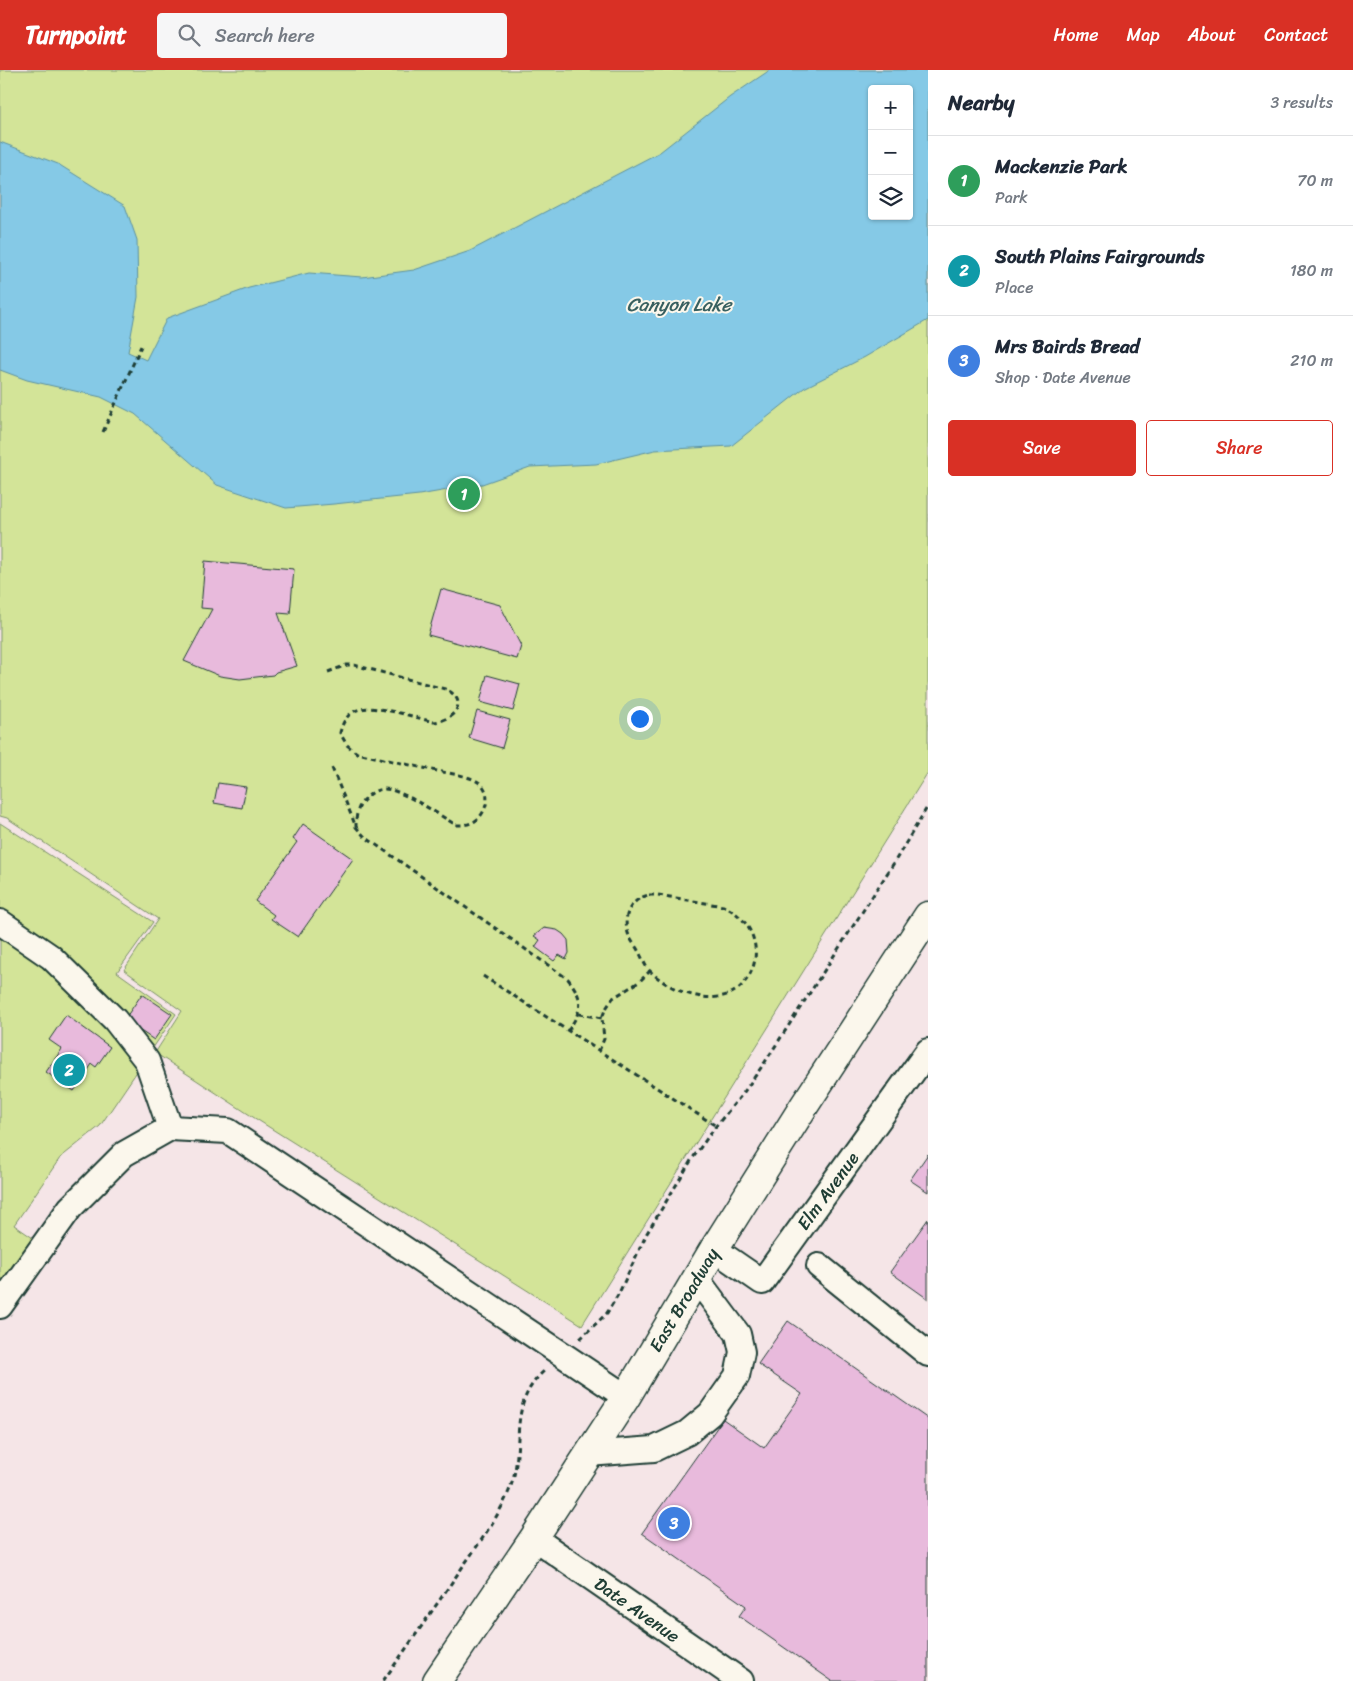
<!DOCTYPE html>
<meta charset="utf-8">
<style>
:root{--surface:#fff;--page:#f6f6f7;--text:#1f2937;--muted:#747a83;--line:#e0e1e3;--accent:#d93025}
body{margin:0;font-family:Sriracha,sans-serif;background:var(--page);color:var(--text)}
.controls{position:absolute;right:15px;top:15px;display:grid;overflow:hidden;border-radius:5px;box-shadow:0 1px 4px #0004}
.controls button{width:45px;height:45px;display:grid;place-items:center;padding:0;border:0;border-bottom:1px solid var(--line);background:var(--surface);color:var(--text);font:25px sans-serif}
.you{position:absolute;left:639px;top:648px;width:18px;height:18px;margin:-12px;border:4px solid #fff;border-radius:50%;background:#1a73e8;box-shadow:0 0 0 8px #1a73e833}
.badge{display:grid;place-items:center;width:32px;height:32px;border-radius:50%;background:var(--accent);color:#fff;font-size:16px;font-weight:700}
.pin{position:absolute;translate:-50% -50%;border:2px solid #fff;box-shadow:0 1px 5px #0006}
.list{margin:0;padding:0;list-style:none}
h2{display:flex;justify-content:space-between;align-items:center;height:65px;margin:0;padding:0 20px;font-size:21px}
h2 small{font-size:16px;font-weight:400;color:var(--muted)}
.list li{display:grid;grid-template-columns:32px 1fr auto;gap:15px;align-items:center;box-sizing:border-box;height:90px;padding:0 20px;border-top:1px solid var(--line)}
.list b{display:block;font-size:19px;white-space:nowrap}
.list p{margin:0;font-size:16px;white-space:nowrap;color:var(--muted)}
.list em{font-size:16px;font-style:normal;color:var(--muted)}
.actions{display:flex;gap:10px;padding:15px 20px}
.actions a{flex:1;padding:11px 0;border:1px solid var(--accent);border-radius:5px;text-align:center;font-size:18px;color:var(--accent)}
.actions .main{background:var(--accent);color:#fff}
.icon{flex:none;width:28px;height:28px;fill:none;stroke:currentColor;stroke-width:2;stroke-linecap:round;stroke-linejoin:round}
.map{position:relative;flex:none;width:928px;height:1611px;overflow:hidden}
header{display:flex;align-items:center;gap:30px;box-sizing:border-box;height:70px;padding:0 25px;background:var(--accent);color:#fff}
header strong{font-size:24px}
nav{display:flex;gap:28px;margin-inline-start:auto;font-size:18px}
.search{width:350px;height:45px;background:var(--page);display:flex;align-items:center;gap:12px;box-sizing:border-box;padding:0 18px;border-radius:5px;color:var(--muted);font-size:19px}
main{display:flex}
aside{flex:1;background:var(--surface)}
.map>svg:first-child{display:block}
.green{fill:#d3e498;stroke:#799066;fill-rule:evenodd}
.water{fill:#85c9e6;stroke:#5c919f;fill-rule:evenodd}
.building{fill:#e8badc;stroke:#1f3d34}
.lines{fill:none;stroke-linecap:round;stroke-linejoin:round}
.minor-casing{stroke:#1f3d34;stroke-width:28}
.major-casing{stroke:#1f3d34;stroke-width:31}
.path{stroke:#1f3d34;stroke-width:3;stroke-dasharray:5 4;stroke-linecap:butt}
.minor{stroke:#fbf7ec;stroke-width:24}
.major{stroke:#fbf7ec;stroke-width:28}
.labels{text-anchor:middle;stroke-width:4;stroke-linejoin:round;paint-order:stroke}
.street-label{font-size:18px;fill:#1f3d34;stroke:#fbf7ec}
.water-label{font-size:19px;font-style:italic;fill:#386060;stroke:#fbf7ec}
</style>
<header>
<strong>Turnpoint</strong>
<div class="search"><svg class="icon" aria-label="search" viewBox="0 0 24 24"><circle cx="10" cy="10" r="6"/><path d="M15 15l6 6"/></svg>Search here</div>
<nav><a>Home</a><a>Map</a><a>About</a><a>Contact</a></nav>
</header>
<main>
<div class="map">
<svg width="928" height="1611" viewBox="0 0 928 1611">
<rect width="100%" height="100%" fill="#f5e5e7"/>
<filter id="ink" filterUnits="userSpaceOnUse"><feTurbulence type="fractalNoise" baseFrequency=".02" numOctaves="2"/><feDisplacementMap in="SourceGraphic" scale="10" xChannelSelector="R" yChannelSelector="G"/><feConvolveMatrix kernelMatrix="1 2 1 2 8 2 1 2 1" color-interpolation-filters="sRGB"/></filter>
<g filter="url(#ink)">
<g class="green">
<path d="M0 0H928V702L582 1255 253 1047 155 983 182 941 124 900 158 849 7 748 0 746ZM872 19H909V146H872Z"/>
<polygon points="0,753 153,852 117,902 176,944 100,1056 60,1088 14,1155 33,1168 0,1215"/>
</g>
<path class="water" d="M770 0H928V250L865 287 804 318 731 376 655 380 596 394 530 397 482 414 419 425 334 434 286 438 217 415 135 344 101 327 27 310 0 300V72L58 94 125 136 137 170 138 227 128 282 146 290 167 248 249 218 309 203 362 207 414 200 470 181 660 82 730 27ZM872 19H909V146H872Z"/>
<g class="building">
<polygon points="205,491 294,499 290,544 278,543 297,596 276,602 273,605 240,609 220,606 184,591 212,539 201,538"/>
<polygon points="441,519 500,535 521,576 517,589 428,565"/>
<polygon points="487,605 520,614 513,641 480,632"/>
<polygon points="477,641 510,650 502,678 469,668"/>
<polygon points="218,713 246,717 242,738 214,733"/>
<polygon points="303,754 353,789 298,867 271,849 274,845 255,831 297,772 293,769"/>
<polygon points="544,858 557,860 563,864 568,870 569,883 566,889 559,885 554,891 535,877 540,870 534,866"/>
<polygon points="142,924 172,944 154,970 124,950"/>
<polygon points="66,945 110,977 96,997 92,994 74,1021 46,1002 62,979 49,970"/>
<polygon points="928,1084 928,1122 910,1110"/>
<polygon points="928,1149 928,1229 890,1202"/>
<polygon points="788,1251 928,1349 928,1611 832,1611 739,1546 746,1536 642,1463 723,1349 764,1378 802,1324 758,1294"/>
</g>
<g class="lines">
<defs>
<g id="minor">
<polyline points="0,852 51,887 115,950 147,991 170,1058"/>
<polyline points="714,1179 762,1212 928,981"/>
<polyline points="819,1196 928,1284"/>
<polyline points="0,1236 70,1138 124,1084 170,1058 228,1061 626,1327"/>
<polyline points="588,1384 654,1379 687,1363 710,1344 737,1306 742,1282 738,1264 697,1209"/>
<polyline points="534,1468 741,1611"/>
</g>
<polyline id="major" points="437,1611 534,1468 626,1327 714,1179 804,1036 928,846"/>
</defs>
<use href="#minor" class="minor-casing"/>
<use href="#major" class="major-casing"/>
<g class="path">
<polyline points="103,362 141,276"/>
<path d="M328 602 347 595H354L445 619C470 630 455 650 434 652 417 648 378 635 361 639 349 641 342 652 340 663L347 675 357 683C384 689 410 695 437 701 451 704 470 705 481 714 492 724 486 744 475 751 469 755 463 755 456 755 441 746 398 717 383 719 375 720 371 723 366 728 357 736 356 745 356 757"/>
<path d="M332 698 356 757 365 767 568 909C585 931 582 939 568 961"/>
<path d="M649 825H658L723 836C754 849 767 887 743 914 719 941 673 923 651 902 645 897 643 889 639 882 636 876 630 870 628 863 622 845 631 829 649 825Z"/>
<polyline points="483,906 716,1056"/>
<polyline points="579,944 602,948"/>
<polyline points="599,981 604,969 602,948 605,940 613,928 639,912 650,901"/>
<polyline points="580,1269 607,1243 619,1223 647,1163 692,1089 716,1056 744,1022 765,992 892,796 928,736"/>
<path d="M383 1611C409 1575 434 1538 459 1502 477 1476 497 1450 509 1421 527 1378 505 1337 544 1301"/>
</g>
<use href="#minor" class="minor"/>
<use href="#major" class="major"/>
</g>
</g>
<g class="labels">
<g class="street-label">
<text transform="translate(828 1121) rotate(-54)" y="6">Elm Avenue</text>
<text transform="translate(684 1230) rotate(-59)" y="6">East Broadway</text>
<text transform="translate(637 1540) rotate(35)" y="6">Date Avenue</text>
</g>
<g class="water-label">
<text x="679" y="241">Canyon Lake</text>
</g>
</g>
</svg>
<div class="controls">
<button>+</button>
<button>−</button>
<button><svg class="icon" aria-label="layers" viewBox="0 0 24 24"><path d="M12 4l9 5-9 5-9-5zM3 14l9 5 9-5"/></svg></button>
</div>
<div class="you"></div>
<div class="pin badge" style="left:464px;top:424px;background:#2e9e5b">1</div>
<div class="pin badge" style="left:69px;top:1000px;background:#0f9aa8">2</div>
<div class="pin badge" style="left:674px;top:1453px;background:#3f7fe0">3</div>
</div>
<aside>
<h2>Nearby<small>3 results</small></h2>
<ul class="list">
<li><span class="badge" style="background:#2e9e5b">1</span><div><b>Mackenzie Park</b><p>Park</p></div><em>70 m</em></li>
<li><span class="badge" style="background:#0f9aa8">2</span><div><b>South Plains Fairgrounds</b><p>Place</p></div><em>180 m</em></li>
<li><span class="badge" style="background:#3f7fe0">3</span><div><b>Mrs Bairds Bread</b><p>Shop · Date Avenue</p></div><em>210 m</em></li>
</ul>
<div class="actions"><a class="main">Save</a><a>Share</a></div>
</aside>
</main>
